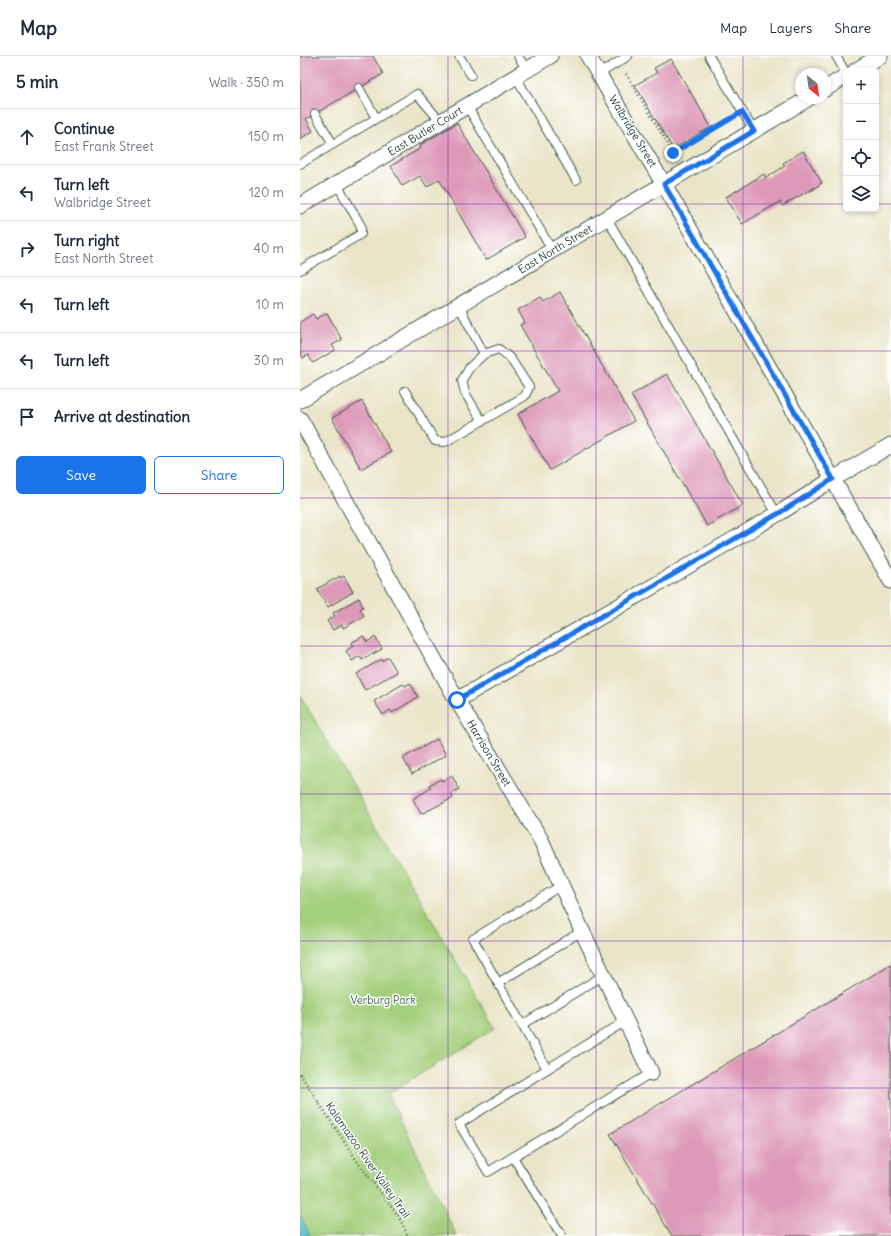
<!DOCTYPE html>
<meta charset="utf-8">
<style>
:root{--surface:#fff;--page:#f2f2f3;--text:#1f2937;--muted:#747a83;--line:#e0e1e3;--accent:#1a73e8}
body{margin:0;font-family:Delius,sans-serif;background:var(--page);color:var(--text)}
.controls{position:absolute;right:12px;top:12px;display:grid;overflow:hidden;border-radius:6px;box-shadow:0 2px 6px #0003}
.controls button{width:36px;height:36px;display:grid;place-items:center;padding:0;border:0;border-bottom:1px solid var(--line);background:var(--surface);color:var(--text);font:20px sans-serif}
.compass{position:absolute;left:495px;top:12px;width:36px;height:36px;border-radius:50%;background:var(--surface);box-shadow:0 2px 6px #0003;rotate:151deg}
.stop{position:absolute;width:12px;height:12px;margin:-9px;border:3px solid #1a73e8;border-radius:50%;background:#fff}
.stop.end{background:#1a73e8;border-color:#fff;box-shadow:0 1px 4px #0008}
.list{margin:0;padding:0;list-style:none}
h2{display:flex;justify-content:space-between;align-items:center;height:52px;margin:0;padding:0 16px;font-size:17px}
h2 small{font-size:13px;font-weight:400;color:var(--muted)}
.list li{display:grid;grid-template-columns:26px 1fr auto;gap:12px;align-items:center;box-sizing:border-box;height:56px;padding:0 16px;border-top:1px solid var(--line)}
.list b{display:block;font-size:15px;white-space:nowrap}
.list p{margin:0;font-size:13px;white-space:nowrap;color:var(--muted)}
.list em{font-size:13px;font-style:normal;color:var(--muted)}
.actions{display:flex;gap:8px;padding:12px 16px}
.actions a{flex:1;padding:9px 0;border:1px solid var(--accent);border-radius:6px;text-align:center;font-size:14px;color:var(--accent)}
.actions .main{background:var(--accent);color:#fff}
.icon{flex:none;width:22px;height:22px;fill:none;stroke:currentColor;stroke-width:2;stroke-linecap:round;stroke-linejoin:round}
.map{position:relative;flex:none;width:591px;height:1180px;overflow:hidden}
header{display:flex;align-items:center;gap:24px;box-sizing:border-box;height:56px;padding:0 20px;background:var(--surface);border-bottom:1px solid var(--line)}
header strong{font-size:19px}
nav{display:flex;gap:22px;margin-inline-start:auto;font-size:14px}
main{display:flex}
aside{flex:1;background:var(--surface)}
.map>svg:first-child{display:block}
.green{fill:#a4cf7b;stroke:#628658}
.water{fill:#56c0d3;stroke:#3a7e84}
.building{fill:#dd99b8}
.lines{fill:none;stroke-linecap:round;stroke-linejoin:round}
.service-casing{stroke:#3d564a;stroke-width:10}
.minor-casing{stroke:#3d564a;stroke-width:17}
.path{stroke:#3d564a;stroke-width:2.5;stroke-dasharray:1 3;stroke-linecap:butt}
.service{stroke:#fff;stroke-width:8}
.minor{stroke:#fff;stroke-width:15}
.route{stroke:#1a73e8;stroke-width:5}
.grid{fill:none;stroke:#7b2cbf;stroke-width:1;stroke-opacity:0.55}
.labels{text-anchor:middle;stroke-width:3;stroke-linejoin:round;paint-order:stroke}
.street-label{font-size:11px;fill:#1f3d34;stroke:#fff}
.park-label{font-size:11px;fill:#406246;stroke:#fff}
</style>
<header>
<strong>Map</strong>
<nav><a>Map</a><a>Layers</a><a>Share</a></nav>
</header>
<main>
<aside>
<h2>5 min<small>Walk · 350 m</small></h2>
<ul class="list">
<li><svg class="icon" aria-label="ahead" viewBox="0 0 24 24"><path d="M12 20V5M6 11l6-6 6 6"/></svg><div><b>Continue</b><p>East Frank Street</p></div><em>150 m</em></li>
<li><svg class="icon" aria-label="left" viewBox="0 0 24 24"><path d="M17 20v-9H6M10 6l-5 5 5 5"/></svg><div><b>Turn left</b><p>Walbridge Street</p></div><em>120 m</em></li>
<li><svg class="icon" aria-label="right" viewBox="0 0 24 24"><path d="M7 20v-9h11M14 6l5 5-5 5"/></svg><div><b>Turn right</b><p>East North Street</p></div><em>40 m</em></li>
<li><svg class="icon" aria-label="left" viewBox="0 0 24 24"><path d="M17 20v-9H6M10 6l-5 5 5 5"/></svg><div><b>Turn left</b></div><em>10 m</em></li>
<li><svg class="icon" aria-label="left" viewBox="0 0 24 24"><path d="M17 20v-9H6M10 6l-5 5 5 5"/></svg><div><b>Turn left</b></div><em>30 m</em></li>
<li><svg class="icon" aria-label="arrive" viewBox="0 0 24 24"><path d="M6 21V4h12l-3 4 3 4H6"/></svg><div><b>Arrive at destination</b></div></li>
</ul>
<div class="actions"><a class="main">Save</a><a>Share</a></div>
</aside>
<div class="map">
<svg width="591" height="1180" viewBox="0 0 591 1180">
<rect width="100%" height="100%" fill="#fff"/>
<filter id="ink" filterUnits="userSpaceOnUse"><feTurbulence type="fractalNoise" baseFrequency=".025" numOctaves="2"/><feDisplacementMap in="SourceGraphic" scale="8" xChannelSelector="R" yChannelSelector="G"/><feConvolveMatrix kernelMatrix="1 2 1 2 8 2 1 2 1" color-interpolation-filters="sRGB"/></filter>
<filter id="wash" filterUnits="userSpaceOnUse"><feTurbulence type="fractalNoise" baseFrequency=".012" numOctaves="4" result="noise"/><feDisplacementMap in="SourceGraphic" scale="16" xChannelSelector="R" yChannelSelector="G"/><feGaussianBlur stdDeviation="0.9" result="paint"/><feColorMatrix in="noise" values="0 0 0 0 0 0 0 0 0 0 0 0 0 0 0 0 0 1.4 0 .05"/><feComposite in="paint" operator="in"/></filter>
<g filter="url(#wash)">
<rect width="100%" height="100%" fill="#eae5c8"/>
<polygon class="green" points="0,639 195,972 88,1038 157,1180 10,1180 0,1158"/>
<polygon class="water" points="0,1158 10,1180 0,1180"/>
<g id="blocks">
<g class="building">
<polygon points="0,0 73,0 83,18 6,63 13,75 0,83"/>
<polygon points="371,3 411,71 373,93 335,29 357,17 354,12"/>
<polygon points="157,67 225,181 186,204 139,123 127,131 120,120 102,130 91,110 121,92 120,89"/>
<polygon points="503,95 522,127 519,128 519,130 517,130 516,132 514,131 514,134 511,133 511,135 508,135 482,150 480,146 442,168 426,141 464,118 466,122 485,110 483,107"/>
<polygon points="260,236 334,365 250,414 218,358 258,335 220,269 225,267 218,254 240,241 243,246"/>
<polygon points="27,257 42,284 32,289 35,294 13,307 8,299 3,302 0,297 0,266 13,258 16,263"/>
<polygon points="367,318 443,449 407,470 331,339"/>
<polygon points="62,345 91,396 61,413 32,362"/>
<polygon points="40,520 41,522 44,520 53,536 28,551 17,533"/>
<polygon points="59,542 63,551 60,553 64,560 43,572 42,569 33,574 27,565 35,560 33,557"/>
<polygon points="63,580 67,586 75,581 82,593 62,604 60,600 52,605 46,595 53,590 51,587"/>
<polygon points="88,601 97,616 65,634 56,618 82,603 82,605"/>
<polygon points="110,627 118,641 92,657 90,654 83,659 74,645 103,628 105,630"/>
<polygon points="137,683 146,699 112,718 103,702"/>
<polygon points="152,720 159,733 151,738 153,742 121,758 113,743 131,732 129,729 141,723 142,725"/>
<polygon points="591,908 591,1180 372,1180 310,1078"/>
</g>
</g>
</g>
<g filter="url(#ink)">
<use href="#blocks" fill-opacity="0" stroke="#3d564a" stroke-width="1"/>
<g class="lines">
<defs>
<g id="service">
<polyline points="159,0 171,19"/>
<polyline points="218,0 227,14"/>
<polyline points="409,0 454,75"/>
<polyline points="536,0 546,17"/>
<polyline points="299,18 328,0"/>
<polyline points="216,21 276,124"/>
<polyline points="59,32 76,62"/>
<polyline points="167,50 252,194"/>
<polyline points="15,58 33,88"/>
<polyline points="0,108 117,38 141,66"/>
<polyline points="307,162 444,402 477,458"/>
<polyline points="0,214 61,178 61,170 37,128"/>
<polyline points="105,335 135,385 145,386 182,365 165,337 162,324 170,311 184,298 159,250"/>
<polyline points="182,365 225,340 229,331 210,302 199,293 184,298"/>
<polyline points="198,927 282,875"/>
<polyline points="222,969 304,919"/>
<polyline points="247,1013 326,965"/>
<polyline points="213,1101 188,1116 159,1068 247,1013 173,883 262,829"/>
<polyline points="262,1180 213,1101 351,1017"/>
</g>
<g id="minor">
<polyline points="288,0 379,154 591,525"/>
<polyline points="555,15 580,0"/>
<polyline points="525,33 546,20"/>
<polyline points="0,150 250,0"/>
<polyline points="0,344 509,42"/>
<polyline points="0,363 157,644 241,784 282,875 351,1017"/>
<polyline points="157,644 481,456 533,423 591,389"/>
</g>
</defs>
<use href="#service" class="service-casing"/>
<use href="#minor" class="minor-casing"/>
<g class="path">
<polyline points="326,18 373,97 432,62"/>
<polyline points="0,1018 59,1108 98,1159 108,1180"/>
</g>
<use href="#service" class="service"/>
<use href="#minor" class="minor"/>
</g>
</g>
<g class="lines" filter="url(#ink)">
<polyline class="route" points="157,644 481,456 533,423 364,128 454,75 442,56 373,97"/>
</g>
<path class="grid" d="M148 0V1180M296 0V1180M443 0V1180M0 148H546M576 148H591M0 295H591M0 442H591M0 590H591M0 738H591M0 885H591M0 1032H591"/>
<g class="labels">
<g class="street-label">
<text transform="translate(125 75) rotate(-31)" y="4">East Butler Court</text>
<text transform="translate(333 75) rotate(59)" y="4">Walbridge Street</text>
<text transform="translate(255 193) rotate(-31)" y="4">East North Street</text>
<text transform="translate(189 697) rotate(59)" y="4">Harrison Street</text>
<text transform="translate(68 1104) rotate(55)" y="4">Kalamazoo River Valley Trail</text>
</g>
<g class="park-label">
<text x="83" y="948">Verburg Park</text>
</g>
</g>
</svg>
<div class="controls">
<button>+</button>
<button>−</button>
<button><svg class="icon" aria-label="locate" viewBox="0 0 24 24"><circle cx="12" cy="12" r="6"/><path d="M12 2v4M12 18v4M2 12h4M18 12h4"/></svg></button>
<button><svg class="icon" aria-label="layers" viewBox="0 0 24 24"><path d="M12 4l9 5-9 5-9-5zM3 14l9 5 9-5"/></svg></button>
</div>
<svg class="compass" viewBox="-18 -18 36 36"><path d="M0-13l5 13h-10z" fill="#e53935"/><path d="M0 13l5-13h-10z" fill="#747a83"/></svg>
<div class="stop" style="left:157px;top:644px"></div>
<div class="stop end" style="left:373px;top:97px"></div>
</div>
</main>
